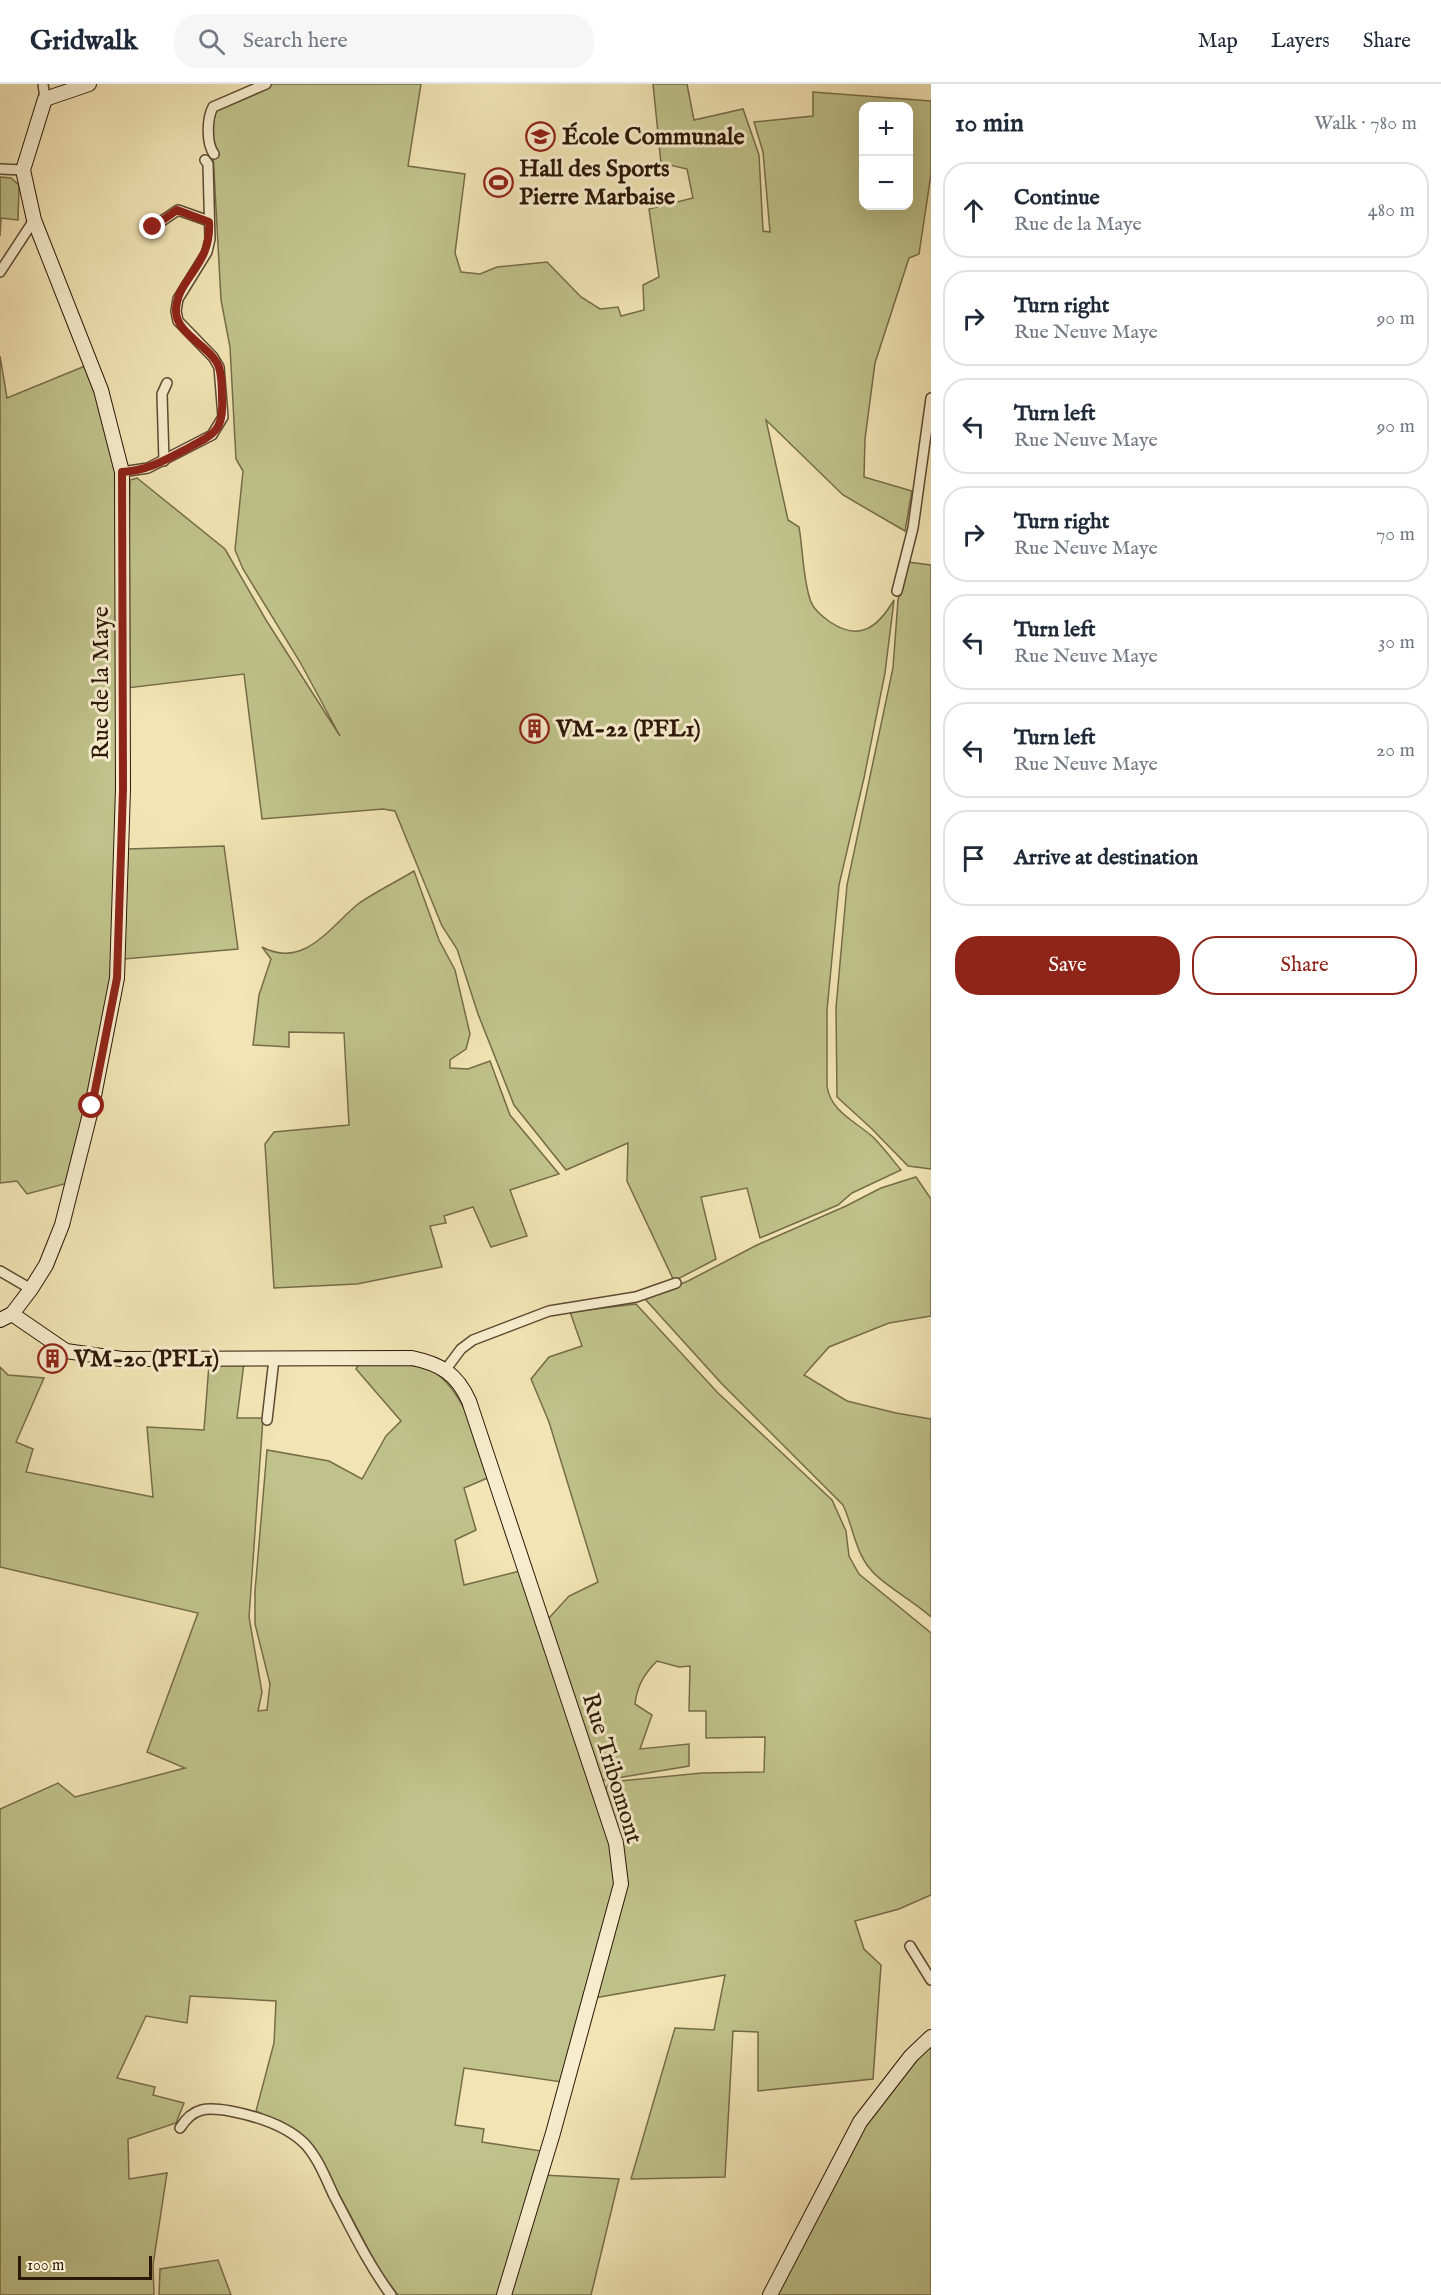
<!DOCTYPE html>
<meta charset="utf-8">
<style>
:root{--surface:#fff;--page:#f6f6f7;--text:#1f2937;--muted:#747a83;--line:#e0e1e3;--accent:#8f2418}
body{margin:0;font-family:"IM FELL English",serif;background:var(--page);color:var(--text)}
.controls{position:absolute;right:18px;top:18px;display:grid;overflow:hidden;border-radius:12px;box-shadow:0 6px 24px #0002}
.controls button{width:54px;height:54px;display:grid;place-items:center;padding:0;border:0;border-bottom:2px solid var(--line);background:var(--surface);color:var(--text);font:30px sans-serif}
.scale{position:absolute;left:18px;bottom:15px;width:134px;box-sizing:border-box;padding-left:6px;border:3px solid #2d1707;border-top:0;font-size:16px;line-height:21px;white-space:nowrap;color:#2d1707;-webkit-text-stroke:4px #f7edce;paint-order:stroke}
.stop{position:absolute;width:18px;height:18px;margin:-14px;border:4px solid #8f2418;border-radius:50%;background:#fff}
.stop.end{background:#8f2418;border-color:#fff;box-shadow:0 2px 6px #0008}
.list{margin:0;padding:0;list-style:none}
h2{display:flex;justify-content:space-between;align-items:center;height:78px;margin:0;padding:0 24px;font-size:26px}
h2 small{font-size:20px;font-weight:400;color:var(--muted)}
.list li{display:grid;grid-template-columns:39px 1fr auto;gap:18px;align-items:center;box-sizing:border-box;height:96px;margin:0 12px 12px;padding:0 12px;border:2px solid var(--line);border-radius:24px}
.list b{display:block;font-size:22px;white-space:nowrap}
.list p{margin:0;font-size:20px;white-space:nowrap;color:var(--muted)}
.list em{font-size:20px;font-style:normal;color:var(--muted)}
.actions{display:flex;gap:12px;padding:18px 24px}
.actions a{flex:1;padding:14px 0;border:2px solid var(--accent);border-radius:24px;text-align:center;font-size:21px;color:var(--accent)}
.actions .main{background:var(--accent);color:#fff}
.icon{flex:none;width:33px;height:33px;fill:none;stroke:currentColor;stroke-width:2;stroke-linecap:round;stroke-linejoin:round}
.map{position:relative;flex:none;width:931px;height:2211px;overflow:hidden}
header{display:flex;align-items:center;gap:36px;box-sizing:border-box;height:84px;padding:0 30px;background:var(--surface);border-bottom:2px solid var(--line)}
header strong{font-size:28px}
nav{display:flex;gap:33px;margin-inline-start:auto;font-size:21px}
.search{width:420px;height:54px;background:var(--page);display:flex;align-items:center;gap:15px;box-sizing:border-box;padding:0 21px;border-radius:24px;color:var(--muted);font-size:22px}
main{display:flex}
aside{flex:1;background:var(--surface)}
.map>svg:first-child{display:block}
.green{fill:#bfc28a;stroke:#766c48;stroke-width:1.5;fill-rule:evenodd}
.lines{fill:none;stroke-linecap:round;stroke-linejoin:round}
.street-casing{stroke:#5e4a32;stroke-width:12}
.secondary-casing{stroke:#2d1707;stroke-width:16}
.street{stroke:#f7edce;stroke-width:9}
.secondary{stroke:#f7edce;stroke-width:14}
.route{stroke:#8f2418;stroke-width:8}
.labels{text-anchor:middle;stroke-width:6;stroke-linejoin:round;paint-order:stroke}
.poi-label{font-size:24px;font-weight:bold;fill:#2d1707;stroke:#f7edce;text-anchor:start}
.street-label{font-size:24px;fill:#2d1707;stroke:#f7edce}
</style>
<header>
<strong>Gridwalk</strong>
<div class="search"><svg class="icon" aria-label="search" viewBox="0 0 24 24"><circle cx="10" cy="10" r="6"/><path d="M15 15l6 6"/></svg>Search here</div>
<nav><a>Map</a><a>Layers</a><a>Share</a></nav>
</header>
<main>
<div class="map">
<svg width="931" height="2211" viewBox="0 0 931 2211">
<rect width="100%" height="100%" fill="#f2e4b4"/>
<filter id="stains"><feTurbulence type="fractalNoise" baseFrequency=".00333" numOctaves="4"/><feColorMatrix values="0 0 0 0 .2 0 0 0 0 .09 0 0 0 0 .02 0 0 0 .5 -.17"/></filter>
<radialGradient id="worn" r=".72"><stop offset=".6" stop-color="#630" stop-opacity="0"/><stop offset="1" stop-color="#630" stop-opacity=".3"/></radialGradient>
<g class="green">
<path d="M270 0H421L408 82 465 90 455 169 461 188 480 190 497 183 547 178 581 213 600 225 618 223 621 232 644 226 643 201 659 193 649 125 693 114 687 85 661 79 653 0H687L694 36 743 25 759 71 763 147 770 148 763 68 754 38 813 32V8L931 17V90L919 170 909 174 875 279 865 355 864 393 912 407 905 447 843 411 766 336 788 436 799 443C803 465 803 498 811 518 814 526 823 533 830 538 860 558 878 543 894 516L885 589 864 694 839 801 827 926V1002C830 1027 856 1038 873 1053 883 1063 892 1075 901 1086L852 1109 838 1121 760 1154 747 1104 701 1113 716 1175 674 1197 627 1097 628 1059 566 1086 514 1021 478 930 457 865 442 842 395 727 383 725 262 735 244 590 127 604 130 396 137 394 225 465 266 536 340 652 300 578 243 485 235 466 243 387 236 375 230 263 221 216 211 32 217 24ZM864 22H908V122H864Z"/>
<polygon points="0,93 11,94 19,101 18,136 1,134 0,152"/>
<polygon points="0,272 7,314 85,282 96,310 117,391 115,874 109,922 68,1099 27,1110 17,1097 0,1099"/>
<polygon points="908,478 931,481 931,1085 908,1082 872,1045 837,1013 836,924 847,801 893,584 898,516"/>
<polygon points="224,762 238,865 124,875 128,765"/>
<path d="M414 787 439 856 455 886 470 950 466 965 450 976V984L468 985 490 977 510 1031 559 1090 510 1106 527 1152 491 1163 473 1123 444 1132 446 1139 430 1142 442 1183 357 1200 274 1204 265 1060 274 1048 349 1041 344 949 289 948V963L253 961 259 911 271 875 262 863C304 885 329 844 358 820 375 808 396 798 414 787Z"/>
<path d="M916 1093 931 1115V1232L889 1239 829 1263 804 1291 847 1317 896 1329 931 1335V1533C915 1518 882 1500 871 1486 855 1468 853 1442 843 1421L722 1300 645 1215 688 1197 757 1161 846 1122 881 1104Z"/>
<path d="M636 1220 717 1308 832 1416 846 1447 849 1472 859 1490 931 1549V1811L899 1825 855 1837 864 1865 881 1881 873 1995 758 2007V1948L733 1947 725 2093 631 2095 675 1944 714 1946 725 1891 594 1914 625 1812 604 1707 610 1698 702 1689 764 1688 765 1653 706 1654V1627H689L690 1582 679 1583 657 1577C644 1590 637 1602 635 1620L652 1631 640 1665 689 1660V1682L599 1697 614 1765 615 1808 562 1998 464 1984 455 2041 484 2045 482 2058 542 2067 499 2211H398L381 2189 324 2082 278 2038 256 2027 274 1959 276 1917 190 1912 187 1939 146 1932 117 1994 155 2003 153 2011 184 2019 176 2039 128 2055 129 2095 167 2089 153 2181 154 2211H0V1725L58 1699 75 1713 185 1684 147 1668 198 1529 0 1483V1283L8 1291 44 1294 16 1358 33 1365 26 1388 153 1413 147 1343 204 1346 209 1280 244 1279 237 1334H263L249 1533 262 1608 258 1627 267 1626 270 1600 255 1540V1507L267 1366 329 1377 362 1395 386 1352 401 1337 356 1285 359 1280C377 1281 409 1278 425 1284 461 1295 479 1360 490 1393L464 1404 476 1446 455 1456 464 1501 520 1487 539 1545 569 1512 598 1498 549 1338 531 1295 549 1273 582 1262 570 1228Z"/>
<path d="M931 1961V2211H775C820 2124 860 2029 931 1961Z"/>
<polygon points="542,2091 619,2095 591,2211 509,2211"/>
<polygon points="218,2176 231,2211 159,2211 160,2185"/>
</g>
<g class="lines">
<defs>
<g id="street">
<polyline points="43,0 45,15"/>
<path d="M214 70C206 59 207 34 213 23L266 0"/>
<polyline points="0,85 23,86"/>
<polyline points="153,143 178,126 209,137"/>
<polyline points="0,188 34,136"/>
<polyline points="164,377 162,310 167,299"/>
<polyline points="122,388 148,384 212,351 223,333 219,283 213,273 178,237 176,227 178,215 207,168 210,155 208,80 205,76"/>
<polyline points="897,507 913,444 931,314"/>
<polyline points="0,1187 31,1205"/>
<polyline points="446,1285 461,1265 473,1256 549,1227 636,1213 676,1199"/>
<polyline points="267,1336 274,1275"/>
<polyline points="910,1862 931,1896"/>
<path d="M180 2044C193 2023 207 2023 230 2027 256 2032 286 2041 305 2060 318 2074 326 2095 334 2112 352 2146 368 2180 391 2211"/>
</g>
<g id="secondary">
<path d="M12 1230 66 1267 122 1275 412 1274C441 1280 457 1290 469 1317L616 1759 621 1800 553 2049 504 2211"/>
<polyline points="0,1236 12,1230 31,1205 46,1181 62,1141 92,1022 117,894 123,705 122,388 101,306 34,136 23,86 45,15 89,0"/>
<polyline points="770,2211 860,2038 911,1972 931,1953"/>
</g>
</defs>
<use href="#street" class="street-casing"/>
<use href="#secondary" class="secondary-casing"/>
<use href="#street" class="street"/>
<use href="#secondary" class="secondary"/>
</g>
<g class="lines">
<path class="route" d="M92 1022 117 894 123 705 122 388C148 387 167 375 190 363 215 350 224 345 222 315 222 305 222 293 219 283 211 262 175 250 176 226 177 194 212 182 209 138L177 126 153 143"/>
</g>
<defs>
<symbol id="school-ring" viewBox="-11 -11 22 22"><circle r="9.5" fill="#f7edce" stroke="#8f2418" stroke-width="1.5"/><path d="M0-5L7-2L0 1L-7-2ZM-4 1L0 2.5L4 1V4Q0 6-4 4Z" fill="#8f2418"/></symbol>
<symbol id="stadium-ring" viewBox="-11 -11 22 22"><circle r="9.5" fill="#f7edce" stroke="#8f2418" stroke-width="1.5"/><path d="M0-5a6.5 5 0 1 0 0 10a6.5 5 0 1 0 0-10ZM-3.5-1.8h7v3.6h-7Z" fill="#8f2418"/></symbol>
<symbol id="building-ring" viewBox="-11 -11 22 22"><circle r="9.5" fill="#f7edce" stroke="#8f2418" stroke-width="1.5"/><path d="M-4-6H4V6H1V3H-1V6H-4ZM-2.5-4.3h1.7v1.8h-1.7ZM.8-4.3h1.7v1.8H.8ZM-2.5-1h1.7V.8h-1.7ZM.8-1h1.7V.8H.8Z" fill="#8f2418"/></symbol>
</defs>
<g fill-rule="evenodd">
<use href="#school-ring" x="524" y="36" width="33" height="33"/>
<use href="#stadium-ring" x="482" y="82" width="33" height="33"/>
<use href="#building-ring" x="518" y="628" width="33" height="33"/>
<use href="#building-ring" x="36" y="1258" width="33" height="33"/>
</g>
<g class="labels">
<g class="poi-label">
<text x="562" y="60">École Communale</text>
<text x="519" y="92">Hall des Sports<tspan x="519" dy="28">Pierre Marbaise</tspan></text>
<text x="556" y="652">VM-22 (PFL1)</text>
<text x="74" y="1282">VM-20 (PFL1)</text>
</g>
<g class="street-label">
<text transform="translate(100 599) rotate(-90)" y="8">Rue de la Maye</text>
<text transform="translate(613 1684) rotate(73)" y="8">Rue Tribomont</text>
</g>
</g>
<rect width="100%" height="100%" filter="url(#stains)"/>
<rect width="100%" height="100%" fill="url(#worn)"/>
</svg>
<div class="controls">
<button>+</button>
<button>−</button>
</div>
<div class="scale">100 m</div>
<div class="stop" style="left:92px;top:1022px"></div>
<div class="stop end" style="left:153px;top:143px"></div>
</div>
<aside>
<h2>10 min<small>Walk · 780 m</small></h2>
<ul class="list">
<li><svg class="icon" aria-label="ahead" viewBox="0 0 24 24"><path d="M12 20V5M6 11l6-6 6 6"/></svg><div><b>Continue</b><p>Rue de la Maye</p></div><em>480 m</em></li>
<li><svg class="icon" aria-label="right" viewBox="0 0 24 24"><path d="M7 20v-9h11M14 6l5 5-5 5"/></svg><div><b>Turn right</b><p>Rue Neuve Maye</p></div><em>90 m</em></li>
<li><svg class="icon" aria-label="left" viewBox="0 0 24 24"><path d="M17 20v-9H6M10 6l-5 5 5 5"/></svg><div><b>Turn left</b><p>Rue Neuve Maye</p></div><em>90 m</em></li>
<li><svg class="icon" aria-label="right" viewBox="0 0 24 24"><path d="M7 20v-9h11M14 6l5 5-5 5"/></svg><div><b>Turn right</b><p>Rue Neuve Maye</p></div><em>70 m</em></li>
<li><svg class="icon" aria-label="left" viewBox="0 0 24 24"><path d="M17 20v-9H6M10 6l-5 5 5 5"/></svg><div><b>Turn left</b><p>Rue Neuve Maye</p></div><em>30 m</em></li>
<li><svg class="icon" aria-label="left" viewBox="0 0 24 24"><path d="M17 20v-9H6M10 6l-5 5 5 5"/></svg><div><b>Turn left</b><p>Rue Neuve Maye</p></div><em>20 m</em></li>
<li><svg class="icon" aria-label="arrive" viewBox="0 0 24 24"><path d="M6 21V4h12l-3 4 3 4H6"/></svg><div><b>Arrive at destination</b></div></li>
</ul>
<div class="actions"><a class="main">Save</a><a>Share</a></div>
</aside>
</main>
